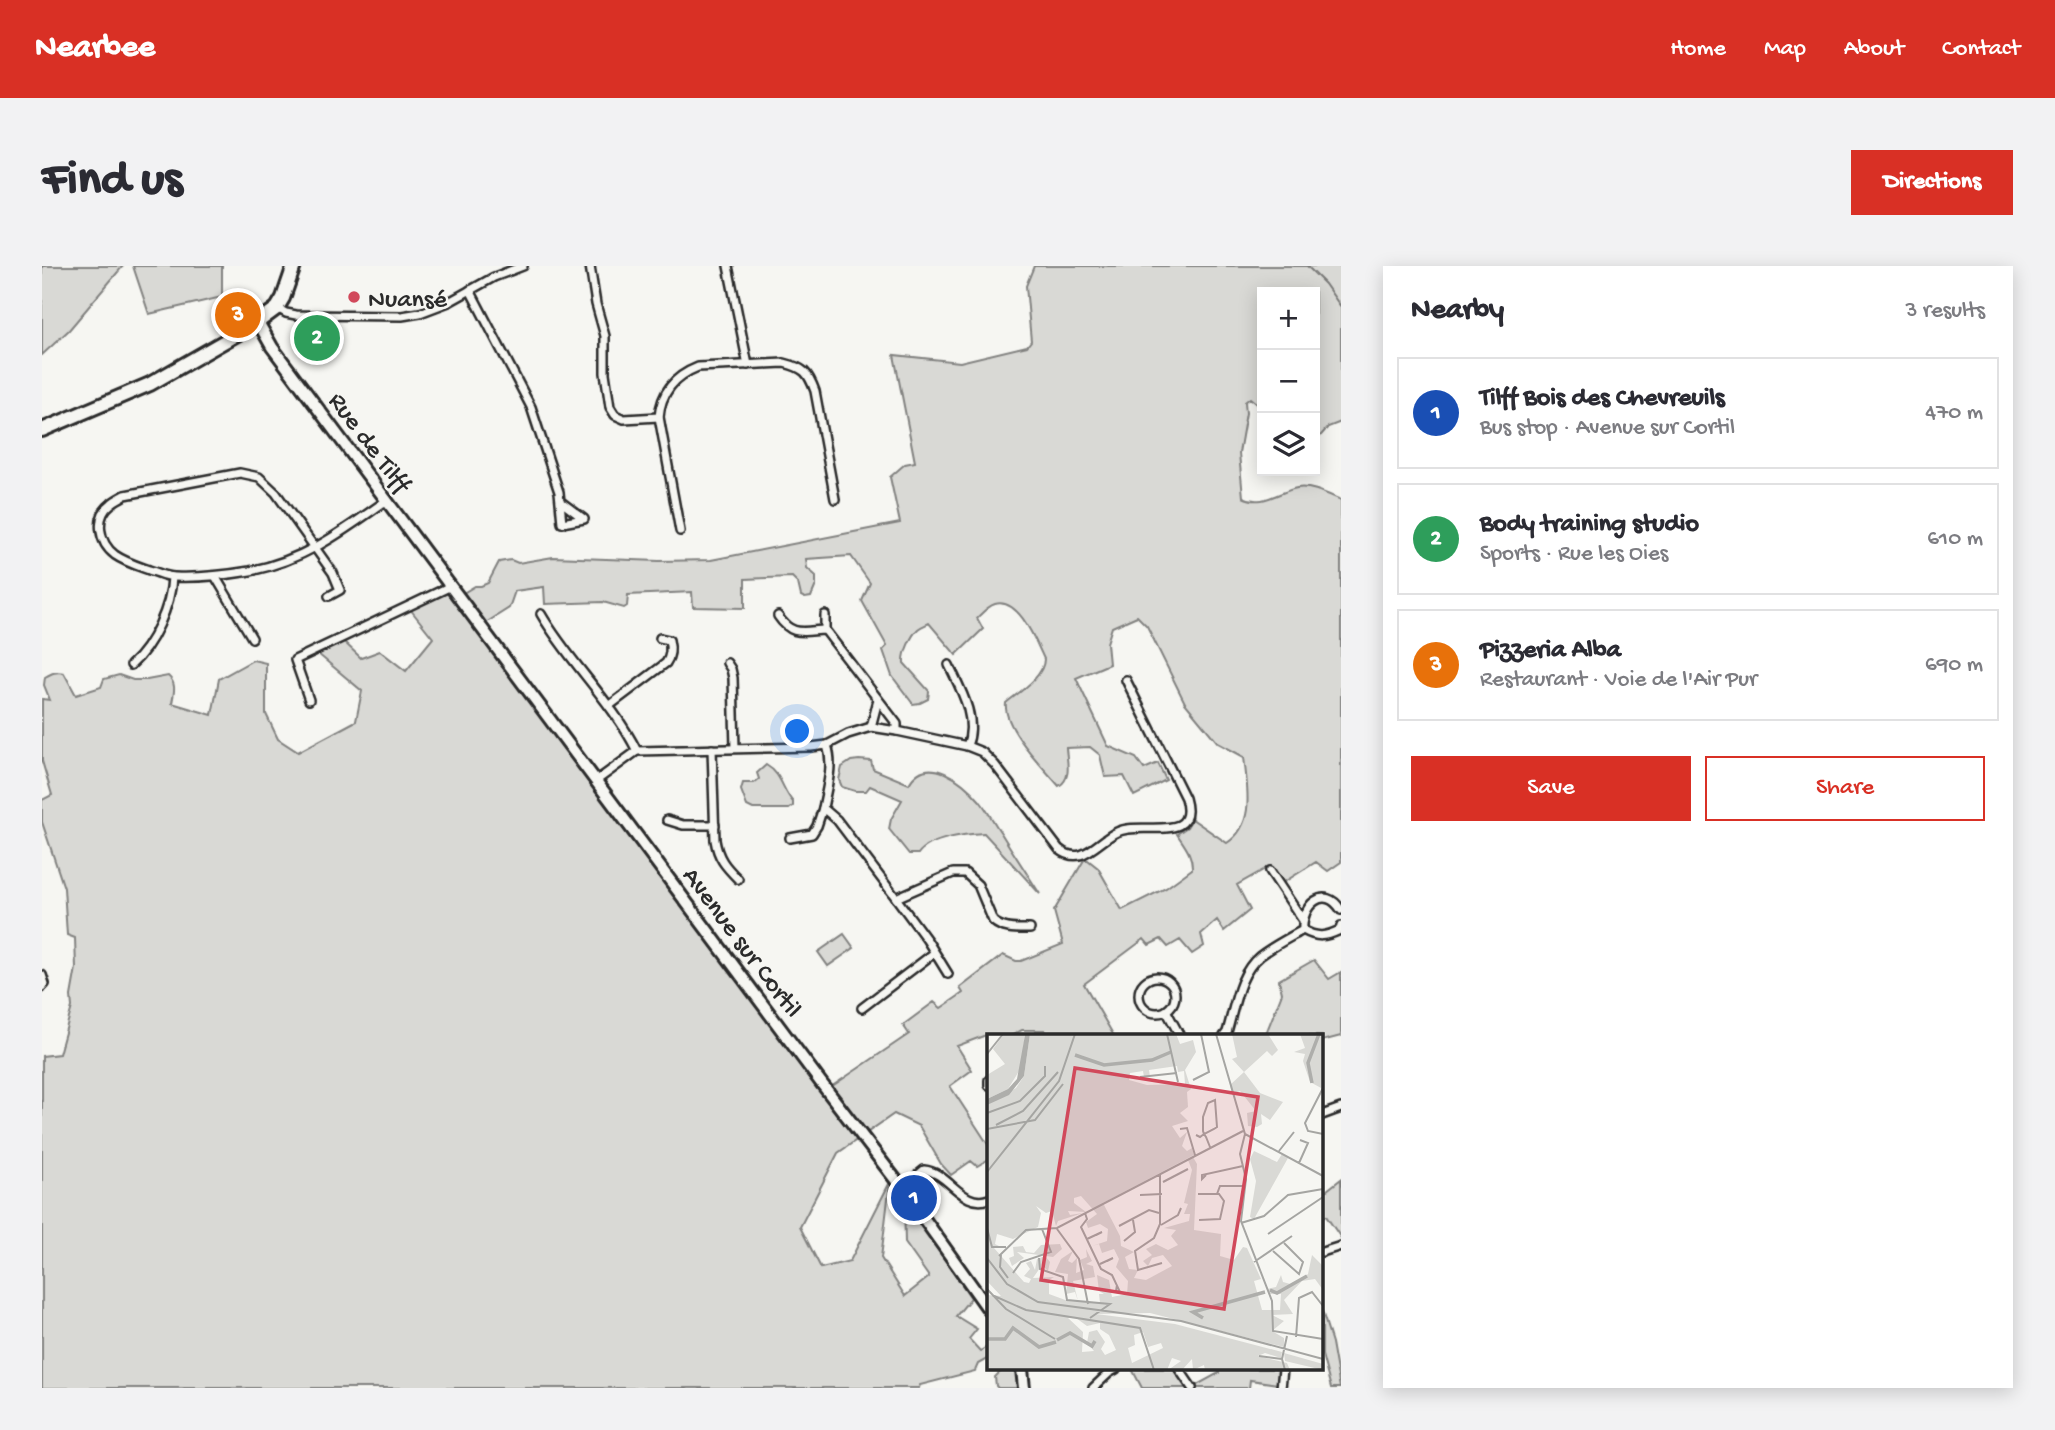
<!DOCTYPE html>
<meta charset="utf-8">
<style>
:root{--surface:#fff;--page:#f2f2f3;--text:#2b2b33;--muted:#7c7c81;--line:#e1e1e2;--accent:#d93025}
body{margin:0;font-family:"Gochi Hand",sans-serif;background:var(--page);color:var(--text)}
.controls{position:absolute;right:21px;top:21px;display:grid;overflow:hidden;border-radius:0px;box-shadow:0 4px 18px #0003}
.controls button{width:63px;height:63px;display:grid;place-items:center;padding:0;border:0;border-bottom:2px solid var(--line);background:var(--surface);color:var(--text);font:35px sans-serif}
.you{position:absolute;left:756px;top:466px;width:24px;height:24px;margin:-18px;border:5px solid #fff;border-radius:50%;background:#1a73e8;box-shadow:0 0 0 10px #1a73e833}
.badge{display:grid;place-items:center;width:46px;height:46px;border-radius:50%;background:var(--accent);color:#fff;font-size:23px;font-weight:700}
.pin{position:absolute;translate:-50% -50%;border:4px solid #fff;box-shadow:0 2px 7px #0006}
.list{margin:0;padding:0;list-style:none}
h2{display:flex;justify-content:space-between;align-items:center;height:91px;margin:0;padding:0 28px;font-size:30px}
h2 small{font-size:23px;font-weight:400;color:var(--muted)}
.list li{display:grid;grid-template-columns:46px 1fr auto;gap:21px;align-items:center;box-sizing:border-box;height:112px;margin:0 14px 14px;padding:0 14px;border:2px solid var(--line);border-radius:0px}
.list b{display:block;font-size:26px;white-space:nowrap}
.list p{margin:0;font-size:23px;white-space:nowrap;color:var(--muted)}
.list em{font-size:23px;font-style:normal;color:var(--muted)}
.actions{display:flex;gap:14px;padding:21px 28px}
.actions a{flex:1;padding:16px 0;border:2px solid var(--accent);border-radius:0px;text-align:center;font-size:24px;color:var(--accent)}
.actions .main{background:var(--accent);color:#fff}
.icon{flex:none;width:38px;height:38px;fill:none;stroke:currentColor;stroke-width:2;stroke-linecap:round;stroke-linejoin:round}
.map{position:relative;flex:none;width:1299px;height:1122px;overflow:hidden;border-radius:0px}
header{display:flex;align-items:center;gap:42px;box-sizing:border-box;height:98px;padding:0 35px;background:var(--accent);color:#fff}
header strong{font-size:33px}
nav{display:flex;gap:38px;margin-inline-start:auto;font-size:24px}
.intro{display:flex;align-items:center;justify-content:space-between;box-sizing:border-box;height:168px;padding:0 42px}
h1{margin:0;font-size:49px}
.button{padding:18px 32px;border-radius:0px;background:var(--accent);color:#fff;font-size:24px;font-weight:700}
main{display:flex;gap:42px;padding:0 42px}
aside{flex:1;background:var(--surface);border-radius:0px;box-shadow:0 4px 18px #0003}
.map>svg:first-child{display:block}
.green{fill:#d9d9d5;stroke:#828280;stroke-width:2}
.lines{fill:none;stroke-linecap:round;stroke-linejoin:round}
.stream{stroke:#7a7a78;stroke-width:2}
.minor-casing{stroke:#2b2b2b;stroke-width:12}
.secondary-casing{stroke:#2b2b2b;stroke-width:16}
.primary-casing{stroke:#2b2b2b;stroke-width:18}
.minor{stroke:#f6f6f2;stroke-width:7}
.secondary{stroke:#f6f6f2;stroke-width:10}
.primary{stroke:#f6f6f2;stroke-width:12}
.poi-dot{fill:#d1495b;stroke:#f6f6f2;stroke-width:2.5}
.labels{text-anchor:middle;stroke-width:5;stroke-linejoin:round;paint-order:stroke}
.poi-label{font-size:26px;fill:#2b2b2b;stroke:#f6f6f2;text-anchor:start}
.street-label{font-size:26px;fill:#2b2b2b;stroke:#f6f6f2}
.inset-river{fill:none;stroke:#aeaeab;stroke-width:3.5}
.inset-road{fill:none;stroke:#a5a5a2;stroke-width:2}
.view{fill:#d1495b;fill-opacity:0.15;stroke:#d1495b;stroke-width:3.5}
.inset-edge{fill:none;stroke:#2b2b2b;stroke-width:3.5}
</style>
<header>
<strong>Nearbee</strong>
<nav><a>Home</a><a>Map</a><a>About</a><a>Contact</a></nav>
</header>
<div class="intro"><h1>Find us</h1><a class="button">Directions</a></div>
<main>
<div class="map">
<svg width="1299" height="1122" viewBox="0 0 1299 1122">
<rect width="100%" height="100%" fill="#f6f6f2"/>
<filter id="ink" filterUnits="userSpaceOnUse"><feTurbulence type="fractalNoise" baseFrequency=".0143" numOctaves="2"/><feDisplacementMap in="SourceGraphic" scale="14" xChannelSelector="R" yChannelSelector="G"/><feConvolveMatrix kernelMatrix="1 2 1 2 8 2 1 2 1" color-interpolation-filters="sRGB"/></filter>
<g filter="url(#ink)">
<g class="green">
<polygon points="0,0 81,0 27,64 0,89"/>
<polygon points="91,0 180,0 180,31 107,48"/>
<path d="M992 0H1299V156L1286 161 1273 176V26H1220V142L1208 132 1203 136 1204 147 1197 187 1201 231C1220 241 1236 226 1255 222 1268 219 1287 229 1299 234V596L1286 605 1274 596 1239 618 1225 602 1195 619 1208 644 1182 665 1175 654 1159 668 1162 680 1150 688 1138 674 1126 681 1119 673 1107 679 1102 673 1042 718 1072 770H1006L1003 764H980L969 770 944 769 915 780 930 804 908 820 947 880V893L935 900 929 895 909 909 899 898 877 860 852 848 796 887 758 961 779 1002 808 995 848 916 839 992 863 1030 887 1011 863 977 862 934 929 1032 914 1050 935 1063 927 1073 938 1085 947 1080V1092L936 1098 933 1105 878 1119 877 1122H0V790L17 788 30 741 29 730 34 702 33 672 25 669 22 622 0 556V534L10 529 0 495V433L8 434 2 419 3 411C10 407 14 405 22 407L34 429 59 421 62 413 77 409 91 414H105L126 410C135 418 132 426 130 437L170 449 177 413 211 394 224 397V448L236 473 256 486 314 455 320 425 276 388 300 374 319 392 338 385 364 405 391 372 368 343 407 325 634 627 666 676 780 827 867 768 861 759 892 736 899 742 921 727 918 722 961 689 974 695H979L1021 678 1012 645 1042 594H1046L1056 602 1080 644 1124 622 1150 603C1151 589 1142 579 1135 568L1145 561 1150 553 1185 577C1214 558 1205 521 1202 491L1176 477 1143 437 1105 360 1095 350 1070 361 1065 377 1067 398 1034 412 1066 480 1094 492 1102 503 1116 497 1124 514 1092 530 1082 510 1063 511 1058 489 1048 481 1024 482C1025 496 1030 512 1017 520 1001 501 961 462 964 437 977 426 1002 411 1002 393 994 376 977 331 953 338 946 340 940 347 935 352L941 363 914 389 887 357C884 359 879 360 876 363 869 370 861 387 862 397L887 425 886 433 878 437 871 438 850 410 841 384 845 380 820 335 828 317 809 290 764 293 765 302 774 310V319L769 331 763 332 759 330 756 317 750 311 703 313V342L651 341 650 326 586 329 585 340 582 342 561 336 503 338 502 321 473 325 467 342 442 358 418 329 433 320H439L446 317 457 296 469 294 476 297 511 291 617 295 669 294 858 257 848 211 863 198 873 196 852 89 918 96 985 80 989 75 984 20Z"/>
<path d="M817 494 829 495 831 503 867 518C885 486 921 515 938 535 946 545 952 557 959 567 972 588 985 608 998 628L942 567C924 568 887 572 876 588H867L847 563 849 553 860 534 828 520 824 525H813L800 521 797 514 800 501 809 495Z"/>
<path d="M724 499C740 508 740 524 751 536V540L747 543H711L705 540 699 524 701 517H712L717 513 715 507Z"/>
<polygon points="802,668 812,682 786,700 776,686"/>
<polygon points="1272,694 1287,713 1299,706 1299,770 1280,775 1280,770 1223,770 1240,727 1237,714"/>
<polygon points="1299,913 1299,972 1284,950 1280,951 1280,928"/>
<polygon points="1280,1045 1290,1077 1298,1122 1289,1122 1280,1089"/>
<polygon points="961,1103 976,1103 978,1122 956,1122 954,1120 953,1111"/>
<polygon points="1090,1103 1142,1103 1135,1107 1145,1122 1100,1122"/>
<polygon points="1177,1103 1238,1103 1236,1118 1208,1114 1207,1122 1155,1122 1153,1120 1177,1107"/>
</g>
<g class="lines">
<polyline class="stream" points="1265,0 1283,18 1299,41"/>
<defs>
<g id="minor">
<polyline points="548,0 554,38 563,70 563,107 568,141 573,149 582,153 617,151"/>
<polyline points="686,0 706,99"/>
<polyline points="428,24 489,141 517,226 520,257 542,253 518,235"/>
<polyline points="235,42 244,47 254,49 360,50 378,47 407,36 452,11 481,0"/>
<path d="M638 265 617 151C619 126 633 110 656 101L742 97C762 102 766 106 773 125L793 233"/>
<polyline points="173,310 210,372"/>
<path d="M287 330 298 324 291 307 234 227 217 211 198 207 83 229C78 232 73 234 69 238 52 251 57 277 73 289 83 296 96 300 107 304 115 306 124 311 133 311 157 312 184 309 208 305 263 294 300 266 345 234"/>
<path d="M499 348C527 396 570 435 595 485"/>
<polyline points="783,349 783,364"/>
<path d="M736 350C750 371 761 365 783 364L855 458V465"/>
<polyline points="685,397 689,403 691,412 693,482"/>
<path d="M89 399C111 380 129 340 130 311"/>
<path d="M907 399C919 424 936 453 925 480"/>
<polyline points="267,434 253,394 409,320"/>
<path d="M567 440 624 397C629 390 629 382 627 374L618 372"/>
<polyline points="829,461 836,434"/>
<path d="M785 479C792 500 785 520 781 542L795 554 854 632 885 674 906 708"/>
<path d="M670 483 673 574C676 592 683 600 696 613"/>
<path d="M554 515 595 485 769 481 785 479 806 468 829 461 855 465 925 480 940 486 953 499 1017 583C1040 602 1055 575 1075 566 1099 554 1157 579 1143 532L1084 414"/>
<polyline points="625,554 641,559 673,559"/>
<polyline points="748,572 770,568 775,560 781,542"/>
<polyline points="1228,605 1260,653"/>
<path d="M854 632 911 607H923L936 619 951 655C961 664 975 663 988 663"/>
<path d="M1261 664C1259 639 1283 618 1299 644"/>
<path d="M1261 664C1275 672 1283 671 1298 664L1299 660"/>
<polyline points="0,709 3,718 0,721"/>
<circle cx="1115" cy="729" r="18"/>
<polyline points="820,742 892,687"/>
<polyline points="1125,746 1138,770"/>
<path d="M1182 770 1185 766C1193 740 1196 708 1218 690 1231 680 1247 672 1261 664"/>
<polyline points="947,814 947,819"/>
<polyline points="1280,849 1299,842"/>
<path d="M860 922 882 904C907 906 920 943 947 933"/>
<polyline points="1280,986 1299,980"/>
<polyline points="1137,1103 1150,1122"/>
<polyline points="1051,1122 1067,1107 1074,1103"/>
<polyline points="1239,1122 1241,1103"/>
</g>
<g id="secondary">
<polyline points="216,56 230,81 780,818 860,922 947,1044"/>
<polyline points="980,1103 982,1122"/>
</g>
<polyline id="primary" points="0,164 108,118 216,56 235,42 241,32 252,0"/>
</defs>
<use href="#minor" class="minor-casing"/>
<use href="#secondary" class="secondary-casing"/>
<use href="#primary" class="primary-casing"/>
<use href="#minor" class="minor"/>
<use href="#secondary" class="secondary"/>
<use href="#primary" class="primary"/>
</g>
</g>
<circle class="poi-dot" cx="312" cy="31" r="7"/>
<g class="labels">
<g class="poi-label">
<text x="326" y="40">Nuansé</text>
</g>
<g class="street-label">
<text transform="translate(329 175) rotate(53)" y="9">Rue de Tilff</text>
<text transform="translate(702 675) rotate(53)" y="9">Avenue sur Cortil</text>
</g>
</g>
<g transform="translate(945 768)">
<rect width="336" height="336" fill="#f6f6f2"/>
<path d="M17 0H38L34 34 21 55 0 65V41L18 30 6 15ZM43 0H189L193 10 206 6 209 18 198 36 204 55 200 58 201 73 193 79 201 87 185 92 193 104 200 98 195 112 200 117 205 114 207 121 116 169 133 202 134 212 147 218 138 223 142 235 151 236 147 244 159 246 185 232 176 221 165 224 161 232 156 227 165 221 159 215 169 210 181 216 191 211 184 202 189 196 177 194 202 187 203 180H197L201 170 197 169 205 136 201 126 206 123 210 130 207 196 234 200 233 222 247 226 256 213 260 214 274 245 267 247 275 276H293L294 260H282L280 255 289 253 294 241 296 248 307 251 321 240 325 221 336 232V256L328 245 315 247 297 266 306 280 285 281 297 287 285 297 297 304V313L163 279 109 280 188 290 295 318 294 324 278 319 271 322 300 329 303 336H218L217 331 206 336 205 325 195 336H181L194 327 185 324 180 336H0V261L14 262 0 247V71L29 54 37 42ZM190 32 191 38 197 37 198 50 160 51 142 46 143 39 156 37 157 43H163L162 36ZM94 162 110 180 99 188 101 194 113 190 121 195 120 207 105 212 112 210 115 219 127 215 132 225 129 233 141 247 140 260 125 263 122 246 110 241 112 257 117 260H112L113 269 81 267 62 260V246L67 243 46 244 55 231 61 237 63 228 58 222 50 225 48 236 44 227 39 229 43 235 37 242 44 245 42 249 37 248 7 214 12 212 8 210 10 200 26 205 51 193 54 179 49 172 59 179 65 177 69 192 71 187 96 179 83 181 81 177 99 178 87 169V164ZM81 284H89L100 292 113 289V295L122 301 129 316 118 321 114 315 118 308 110 296 102 298 100 309 107 317 95 318 96 298ZM156 298 161 313 174 309 176 314 145 329 141 314 148 311 147 301ZM245 0H281L291 16 285 22 280 17 257 38 273 59 296 68 283 86 274 80 275 90 270 93 261 92 260 79 269 77 253 57 245 60 243 51 257 38 245 25 250 23ZM313 0H336V55L323 48 316 27 318 20 307 18 318 14ZM267 117 290 128 295 120 301 124 267 185 263 183 269 147 263 125ZM73 210 75 215 66 223 30 218 37 224 25 232 22 224 27 222 26 213 36 212 39 218 47 219 54 211ZM99 215 105 227 99 230 106 232 108 243 86 247 91 267 88 258 79 260 81 240 68 238 74 225 86 217 81 227 85 229 90 224 89 239 97 236 93 226 100 223ZM297 319 336 330V336L298 327Z" fill="#d9d9d5" fill-rule="evenodd"/>
<path d="M43 0 37 42 22 61 0 71V65L21 55 30 45 38 1Z" fill="#aeaeab"/>
<path class="inset-river" d="M88 21 117 31 165 26 184 18M325 49 321 29 332 0M283 256 290 259 320 242M216 284 206 278 278 258M0 305H18L26 294 52 313 69 308M70 306 83 299 105 312 108 307"/>
<path class="inset-road" d="M180 0 191 48M229 0 258 100 336 142M0 20 16 0M157 43H153L190 39M206 46 222 38 214 0M336 54 318 89 321 97 336 100M0 79 33 67 58 42V32M9 91 36 77 71 38M0 95 48 86 76 50M193 95 200 94 208 121M258 100 253 120 259 145 254 187 285 267 286 297 336 305M209 101 213 103 217 100 227 95 230 93 228 66 221 69 216 83V97L217 100 219 103 223 113M292 117 307 98M312 129 321 109 313 106M0 138 72 47 88 0M173 141V190L167 204 148 217 151 236 175 229M219 141 215 145V141L256 132M176 148 201 135M211 160H232L237 167 233 185 212 186M230 160 233 152H258M153 161 175 160M98 179 100 185 94 193 114 235 125 241 133 258 129 257 130 251M254 189 277 182 301 161 336 155M174 191 191 181 194 174M132 192 162 176 172 179M0 194 5 213H19M70 195 92 225 101 270M281 200 336 163M100 205 115 198 109 201M137 207 148 198 146 186M286 217 312 240 316 228 297 209M14 220 13 233 21 244M12 222 39 196 70 194 256 97M0 224 20 250 51 268 194 287 336 325M52 224 53 235 76 243 80 266 123 270 103 284M267 228 305 202M113 230 126 224 120 227M26 239 34 228 64 218 55 195M0 255 19 275 68 305M5 261 39 276 153 294 167 336M309 303 312 264 325 258 336 272M272 322 295 325M298 336 295 325 300 302"/>
<path class="view" d="M88 34 271 63 237 275 54 246Z"/>
<rect width="336" height="336" class="inset-edge"/>
</g>
</svg>
<div class="controls">
<button>+</button>
<button>−</button>
<button><svg class="icon" aria-label="layers" viewBox="0 0 24 24"><path d="M12 4l9 5-9 5-9-5zM3 14l9 5 9-5"/></svg></button>
</div>
<div class="you"></div>
<div class="pin badge" style="left:872px;top:932px;background:#1a4fb4">1</div>
<div class="pin badge" style="left:275px;top:72px;background:#2e9e5b">2</div>
<div class="pin badge" style="left:196px;top:49px;background:#e8710a">3</div>
</div>
<aside>
<h2>Nearby<small>3 results</small></h2>
<ul class="list">
<li><span class="badge" style="background:#1a4fb4">1</span><div><b>Tilff Bois des Chevreuils</b><p>Bus stop · Avenue sur Cortil</p></div><em>470 m</em></li>
<li><span class="badge" style="background:#2e9e5b">2</span><div><b>Body training studio</b><p>Sports · Rue les Oies</p></div><em>610 m</em></li>
<li><span class="badge" style="background:#e8710a">3</span><div><b>Pizzeria Alba</b><p>Restaurant · Voie de l'Air Pur</p></div><em>690 m</em></li>
</ul>
<div class="actions"><a class="main">Save</a><a>Share</a></div>
</aside>
</main>
